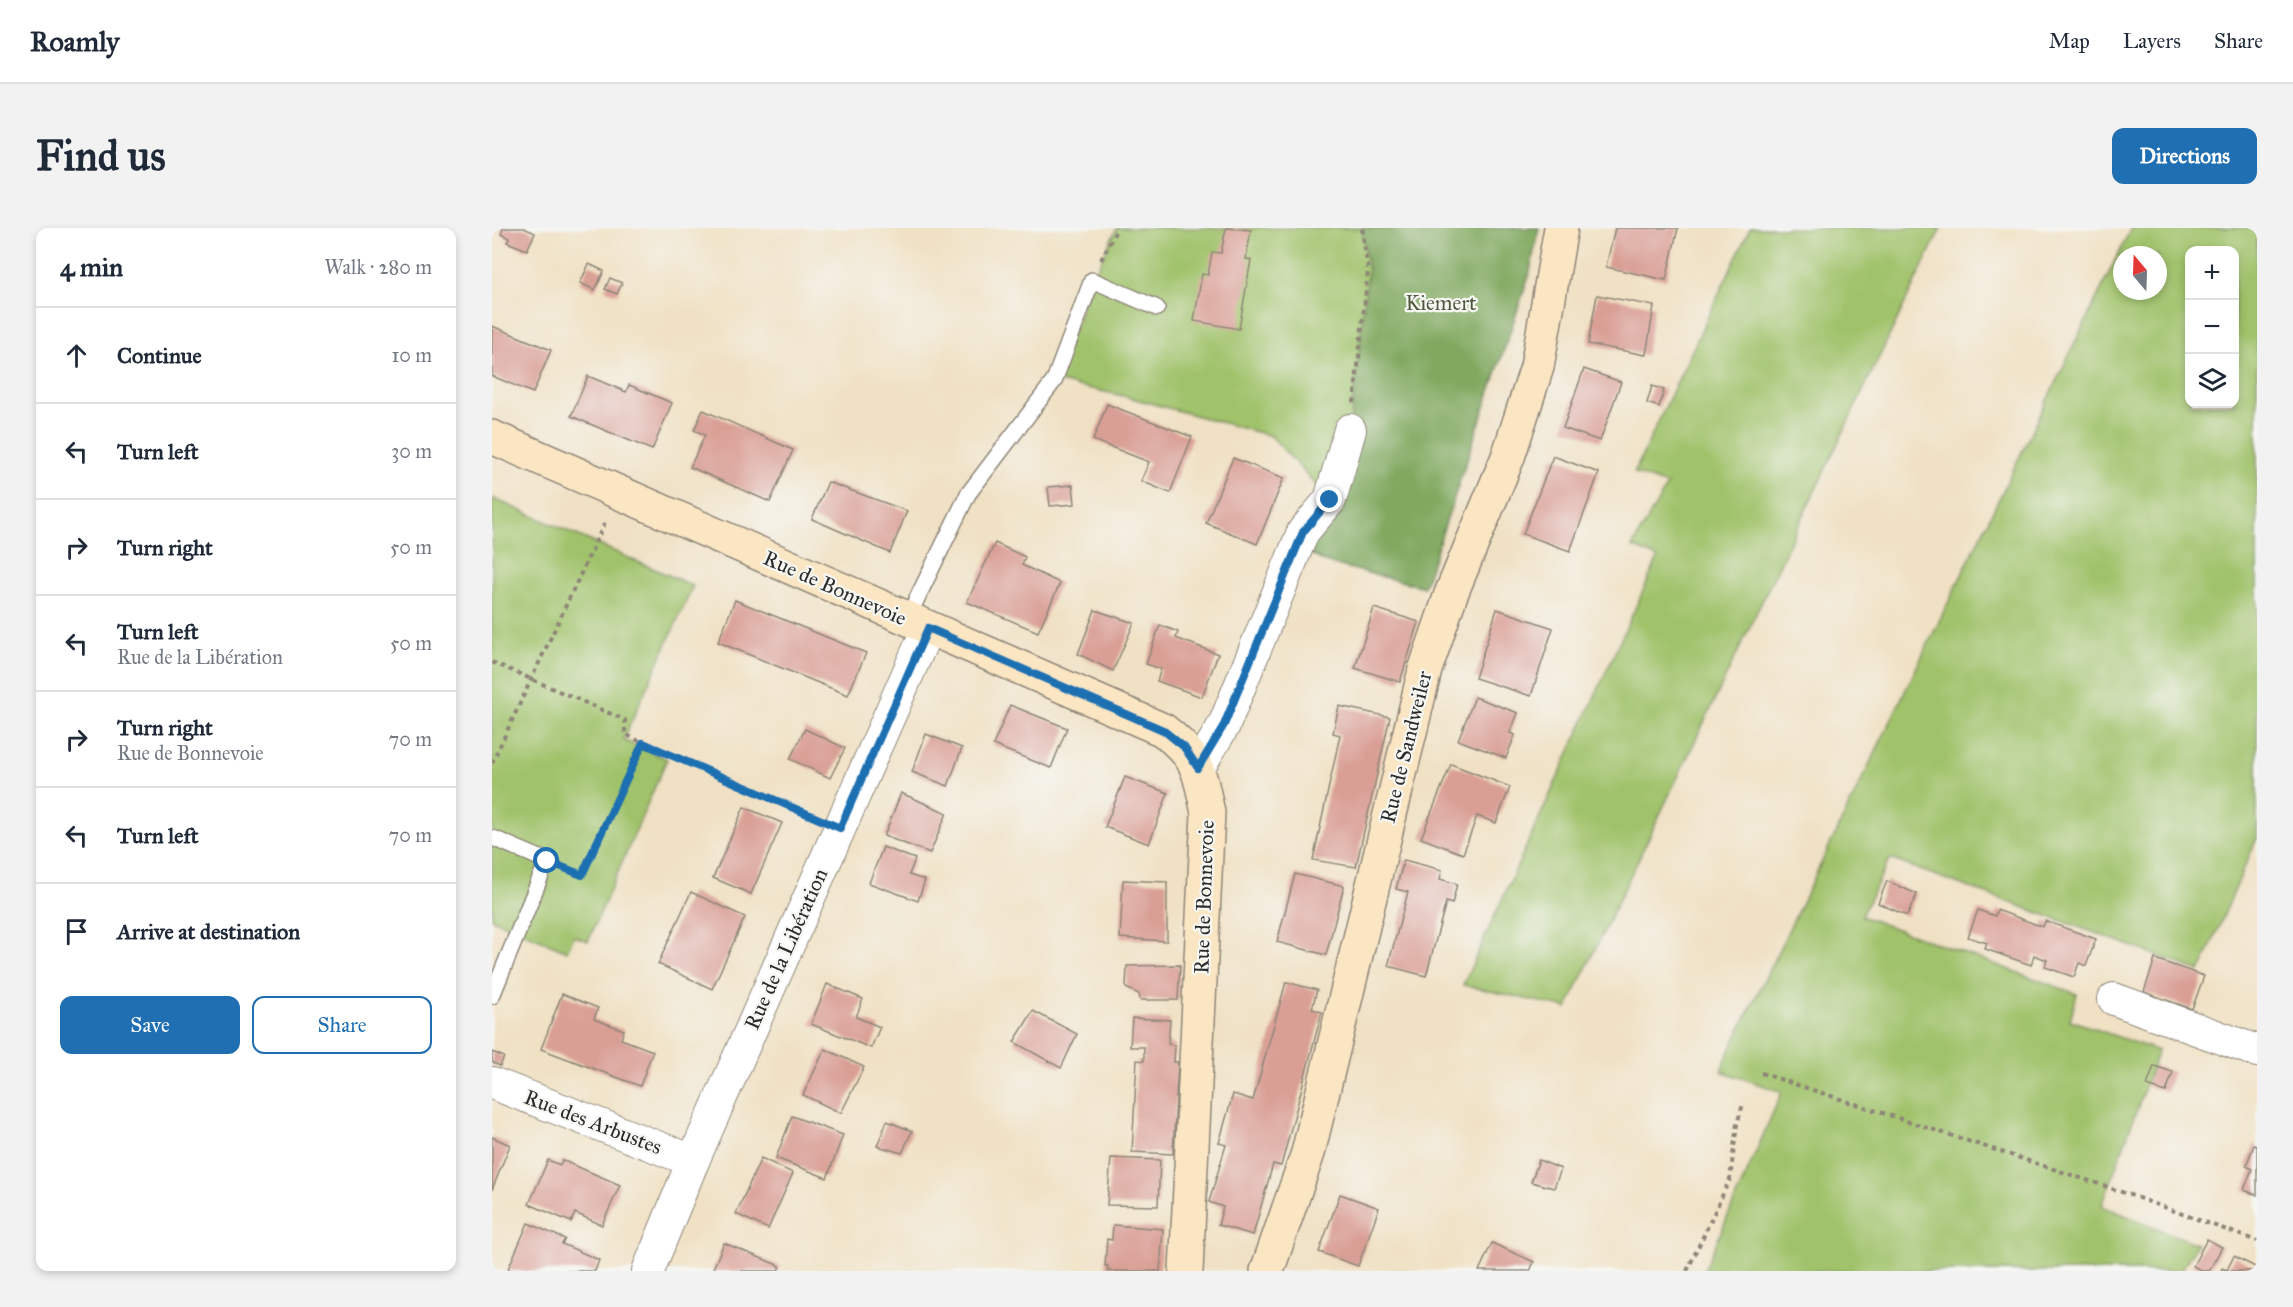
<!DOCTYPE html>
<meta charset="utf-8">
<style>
:root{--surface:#fff;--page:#f2f2f3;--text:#1f2937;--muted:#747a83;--line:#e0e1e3;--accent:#1f6fb2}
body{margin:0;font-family:"IM FELL Great Primer",serif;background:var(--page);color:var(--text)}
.controls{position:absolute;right:18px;top:18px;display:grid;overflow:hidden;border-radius:12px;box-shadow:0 3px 9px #0003}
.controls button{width:54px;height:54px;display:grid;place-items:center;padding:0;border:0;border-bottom:2px solid var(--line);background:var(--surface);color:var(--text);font:30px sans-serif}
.compass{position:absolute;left:1621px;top:18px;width:54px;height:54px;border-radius:50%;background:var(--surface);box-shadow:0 3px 9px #0003;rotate:341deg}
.stop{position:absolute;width:18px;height:18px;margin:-14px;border:4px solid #1f6fb2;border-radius:50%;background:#fff}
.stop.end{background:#1f6fb2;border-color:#fff;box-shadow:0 2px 6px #0008}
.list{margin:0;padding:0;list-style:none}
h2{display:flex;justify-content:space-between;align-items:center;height:78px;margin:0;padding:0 24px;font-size:26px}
h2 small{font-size:20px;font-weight:400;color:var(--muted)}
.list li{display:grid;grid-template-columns:39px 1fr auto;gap:18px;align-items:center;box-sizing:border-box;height:96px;padding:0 24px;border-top:2px solid var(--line)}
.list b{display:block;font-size:22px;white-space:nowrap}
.list p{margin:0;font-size:20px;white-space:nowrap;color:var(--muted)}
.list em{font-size:20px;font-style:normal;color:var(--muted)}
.actions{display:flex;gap:12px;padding:18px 24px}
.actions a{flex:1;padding:14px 0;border:2px solid var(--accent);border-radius:12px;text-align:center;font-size:21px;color:var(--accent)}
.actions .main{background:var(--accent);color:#fff}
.icon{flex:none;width:33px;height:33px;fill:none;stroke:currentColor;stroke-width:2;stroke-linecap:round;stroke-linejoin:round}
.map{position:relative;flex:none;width:1765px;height:1043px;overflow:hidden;border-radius:12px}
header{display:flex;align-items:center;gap:36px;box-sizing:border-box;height:84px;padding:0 30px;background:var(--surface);border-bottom:2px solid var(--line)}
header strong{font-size:28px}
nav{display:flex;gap:33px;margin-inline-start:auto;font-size:21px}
.intro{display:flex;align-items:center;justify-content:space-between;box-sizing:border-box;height:144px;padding:0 36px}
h1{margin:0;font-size:42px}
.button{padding:15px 27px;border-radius:12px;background:var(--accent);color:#fff;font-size:21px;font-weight:700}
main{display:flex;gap:36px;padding:0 36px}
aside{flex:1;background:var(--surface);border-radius:12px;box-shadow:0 3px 9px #0003}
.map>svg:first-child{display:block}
.green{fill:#a0c26b;stroke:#66764b;stroke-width:1.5;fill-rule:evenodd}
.forest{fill:#80a85f;stroke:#566a45;stroke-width:1.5}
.building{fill:#d99e94}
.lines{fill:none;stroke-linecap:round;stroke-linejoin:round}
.service-casing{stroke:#8e8678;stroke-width:18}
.minor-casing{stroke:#8e8678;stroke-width:34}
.secondary-casing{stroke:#8e8678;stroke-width:36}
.path{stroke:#8e8678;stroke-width:4;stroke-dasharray:4.5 4.5;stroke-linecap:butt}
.service{stroke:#fff;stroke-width:15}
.minor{stroke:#fff;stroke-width:32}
.secondary{stroke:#fbe6c4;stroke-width:33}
.route{stroke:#1f6fb2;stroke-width:8}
.labels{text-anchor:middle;stroke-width:4.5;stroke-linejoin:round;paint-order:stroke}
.park-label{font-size:21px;fill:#4e583e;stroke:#f6f6f2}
.street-label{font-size:21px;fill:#2b2b2b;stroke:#f6f6f2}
</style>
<header>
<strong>Roamly</strong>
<nav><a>Map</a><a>Layers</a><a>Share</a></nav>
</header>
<div class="intro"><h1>Find us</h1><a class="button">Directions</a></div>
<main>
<aside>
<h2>4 min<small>Walk · 280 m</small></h2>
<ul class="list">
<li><svg class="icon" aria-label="ahead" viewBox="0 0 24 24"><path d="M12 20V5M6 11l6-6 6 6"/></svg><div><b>Continue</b></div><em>10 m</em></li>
<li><svg class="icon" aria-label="left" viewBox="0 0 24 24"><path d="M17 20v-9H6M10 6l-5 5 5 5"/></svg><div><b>Turn left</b></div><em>30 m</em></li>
<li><svg class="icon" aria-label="right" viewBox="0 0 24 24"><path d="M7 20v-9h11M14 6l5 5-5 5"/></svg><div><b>Turn right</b></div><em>50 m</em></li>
<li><svg class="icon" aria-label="left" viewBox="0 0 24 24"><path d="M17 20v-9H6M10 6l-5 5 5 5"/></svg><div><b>Turn left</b><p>Rue de la Libération</p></div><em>50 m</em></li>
<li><svg class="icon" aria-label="right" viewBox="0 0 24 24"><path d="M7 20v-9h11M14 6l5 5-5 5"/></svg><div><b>Turn right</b><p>Rue de Bonnevoie</p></div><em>70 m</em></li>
<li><svg class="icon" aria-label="left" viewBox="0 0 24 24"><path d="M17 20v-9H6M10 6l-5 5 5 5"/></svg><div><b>Turn left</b></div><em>70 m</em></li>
<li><svg class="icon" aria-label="arrive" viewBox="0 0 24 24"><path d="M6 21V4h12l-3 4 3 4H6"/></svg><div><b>Arrive at destination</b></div></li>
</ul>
<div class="actions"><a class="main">Save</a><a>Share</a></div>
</aside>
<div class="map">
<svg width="1765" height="1043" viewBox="0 0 1765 1043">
<rect width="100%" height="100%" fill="#f6f6f2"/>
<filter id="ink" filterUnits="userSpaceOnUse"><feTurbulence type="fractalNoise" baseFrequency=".0167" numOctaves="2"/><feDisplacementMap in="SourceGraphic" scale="12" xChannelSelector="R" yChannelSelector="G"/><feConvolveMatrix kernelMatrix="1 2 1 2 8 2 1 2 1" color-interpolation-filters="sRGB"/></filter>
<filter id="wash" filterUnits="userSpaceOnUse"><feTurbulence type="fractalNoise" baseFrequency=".008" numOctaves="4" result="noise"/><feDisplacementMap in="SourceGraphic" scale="24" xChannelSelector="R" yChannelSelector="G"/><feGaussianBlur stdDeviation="1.35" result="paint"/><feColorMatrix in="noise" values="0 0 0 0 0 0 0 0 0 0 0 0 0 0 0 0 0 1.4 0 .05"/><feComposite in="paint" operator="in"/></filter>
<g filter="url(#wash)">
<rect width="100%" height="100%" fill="#f0e1c4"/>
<g class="green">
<polygon points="625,0 870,0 876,43 870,112 858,202 838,272 779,208 632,168 562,153 600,52"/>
<polygon points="1258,0 1449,0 1075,780 971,757 1166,330 1140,319 1175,257 1142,245"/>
<path d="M1639 0H1765V610L1708 743 1398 631 1369 688 1585 766 1578 792 1666 823 1610 978 1705 1016 1689 1043H1212L1290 864 1229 843 1236 826ZM1698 22H1742V176H1698ZM1630 27H1666V63H1630Z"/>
<polygon points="0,270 201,358 131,512 175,531 96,713 82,708 75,723 0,691"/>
</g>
<polygon class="forest" points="870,0 1047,0 1037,48 932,359 832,334 808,319 858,202 876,43"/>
<g id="blocks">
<g class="building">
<polygon points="11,0 32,0 43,5 35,22 15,14 17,10 9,6"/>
<polygon points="734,0 759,2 754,31 759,32 747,101 702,93 710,46 716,47 720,24 729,25"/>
<polygon points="1123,0 1186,0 1174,52 1114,39"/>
<polygon points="97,36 112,43 103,62 88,55"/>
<polygon points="118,50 130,55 125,66 113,61"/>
<polygon points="1105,67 1162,78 1154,127 1096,116"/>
<polygon points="0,98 59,122 41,165 0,148"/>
<polygon points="1092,141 1129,154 1108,213 1071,200"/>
<polygon points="96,148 134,164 137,157 180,175 160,222 79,188"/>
<polygon points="1160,158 1172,162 1167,179 1155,175"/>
<polygon points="615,176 700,209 678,265 649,253 657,234 601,212"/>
<polygon points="211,182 301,222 278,274 198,239 213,207 202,202"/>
<polygon points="1061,228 1107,245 1078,323 1031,306"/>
<polygon points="741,230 792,250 765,316 714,295"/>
<polygon points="336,254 415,283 398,325 320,291"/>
<polygon points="581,257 583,276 558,278 556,259"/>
<polygon points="503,315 533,329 530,337 568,355 546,404 475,374"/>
<polygon points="243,372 374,425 356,467 226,414"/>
<polygon points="882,380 927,394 908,454 863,440"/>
<polygon points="1005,381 1061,400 1039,468 983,450"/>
<polygon points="603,382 642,395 621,443 586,426"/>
<polygon points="668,397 686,404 684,410 726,426 710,469 665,453 669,441 654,436"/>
<polygon points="983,469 1026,485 1018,505 1023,507 1014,530 966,512"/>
<polygon points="518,477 575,500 559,540 501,517"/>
<polygon points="847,478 898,489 864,639 821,632 848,507 841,505"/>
<polygon points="313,501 353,520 338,550 298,531"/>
<polygon points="434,506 470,520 456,558 420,544"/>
<polygon points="959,536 1018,559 1004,595 985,588 971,626 929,610"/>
<polygon points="633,549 676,565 657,616 613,599"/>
<polygon points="409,565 455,585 438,625 392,608"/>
<polygon points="252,579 290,595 259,666 221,650"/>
<polygon points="391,619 423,631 417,647 433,652 426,673 377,655"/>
<polygon points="912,632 950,642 948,651 965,656 960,676 954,674 934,748 896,738 916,664 904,661"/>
<polygon points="803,646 852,658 834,727 785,714"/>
<polygon points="631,652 675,654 675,713 628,710"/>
<polygon points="1395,653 1425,666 1415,688 1386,675"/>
<polygon points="199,664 253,689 220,761 166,736"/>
<polygon points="1486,682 1503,688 1505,682 1551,699 1553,693 1604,711 1594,738 1587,735 1582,749 1553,739 1555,732 1542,727 1539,737 1493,721 1495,715 1476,709"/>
<polygon points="1663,731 1712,748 1700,781 1652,764"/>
<polygon points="688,737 686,772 648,772 647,766 634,760 635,738"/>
<polygon points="794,754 825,762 820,781 830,784 789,938 781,936 761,1007 726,997 731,979 717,974 734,917 727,915 741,866 761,872"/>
<polygon points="335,756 371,771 364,789 388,799 379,820 319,796"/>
<polygon points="70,766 106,780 102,791 132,802 129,811 161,823 148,858 49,821"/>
<polygon points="541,783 585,806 569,840 522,814"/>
<polygon points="640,790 678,792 676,816 683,817 682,834 686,834 681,926 640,924 645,832 652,833 652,819 638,819"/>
<polygon points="333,821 372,839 349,885 311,867"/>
<polygon points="0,824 12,829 8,838 0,834"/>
<polygon points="1662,838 1681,844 1674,864 1655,858"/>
<polygon points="300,888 351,907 335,950 284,930"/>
<polygon points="395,893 420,903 410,925 385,918"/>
<polygon points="0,909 18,917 0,962"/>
<polygon points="1762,917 1765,918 1765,967 1752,962 1760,941 1754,938"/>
<polygon points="269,930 301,945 276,1001 244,986"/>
<polygon points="619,930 668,932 666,978 615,977"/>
<polygon points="56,932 68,937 70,932 128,957 110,997 83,985 79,994 37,976"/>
<polygon points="1047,932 1069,941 1062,960 1039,954"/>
<polygon points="848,966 887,980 866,1038 827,1024"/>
<polygon points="36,995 73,1011 70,1016 107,1032 103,1043 22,1043 16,1041"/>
<polygon points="621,997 671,1001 668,1043 615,1043 616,1038 613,1038 615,1011 620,1012"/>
<polygon points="1715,1011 1730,1019 1717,1043 1711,1043 1701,1038"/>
<polygon points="232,1015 288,1038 286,1043 220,1043"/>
<polygon points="1000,1015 1042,1034 1038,1043 987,1043"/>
<polygon points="1742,1028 1765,1040 1765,1043 1729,1043 1730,1040 1735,1042"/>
</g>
</g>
</g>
<g filter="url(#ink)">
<use href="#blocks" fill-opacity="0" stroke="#8e8678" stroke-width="1.5"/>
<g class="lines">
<defs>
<g id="service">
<polyline points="415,391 476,266 562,153 600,52 665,80"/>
<polyline points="0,768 55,633 1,610"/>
</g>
<g id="minor">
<polyline points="706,540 732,497 811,304 838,272 858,202"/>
<polyline points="1622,771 1765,823"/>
<polyline points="0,855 201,933"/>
<polyline points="156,1043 201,933 436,400"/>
</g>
<g id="secondary">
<path d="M0 209 671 502C707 530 707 542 716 585L694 1043"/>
<polyline points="775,1043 816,925 933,442 959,366 1016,229 1045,139 1069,0"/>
</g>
</defs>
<use href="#service" class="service-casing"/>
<use href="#minor" class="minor-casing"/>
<use href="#secondary" class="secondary-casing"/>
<g class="path">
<polyline points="609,32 625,0"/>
<polyline points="862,175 876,43 870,0"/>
<polyline points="0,434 133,492 133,506 151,515 90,647 74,640"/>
<polyline points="151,515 321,588"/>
<polyline points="0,535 114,292"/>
<polyline points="1269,845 1616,959 1765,1013"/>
<polyline points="1195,1043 1238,951 1245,896 1251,876"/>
</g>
<use href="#service" class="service"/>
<use href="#minor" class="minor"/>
<use href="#secondary" class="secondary"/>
</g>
</g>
<g class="lines" filter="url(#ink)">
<polyline class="route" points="55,633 90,647 151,515 348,600 436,400 671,502 692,519 706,540 732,497 811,304 838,272"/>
</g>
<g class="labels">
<g class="park-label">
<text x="949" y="82">Kiemert</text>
</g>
<g class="street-label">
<text transform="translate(343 360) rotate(24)" y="7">Rue de Bonnevoie</text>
<text transform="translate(914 519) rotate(-76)" y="7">Rue de Sandweiler</text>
<text transform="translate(712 669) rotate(-88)" y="7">Rue de Bonnevoie</text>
<text transform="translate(294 721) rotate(-66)" y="7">Rue de la Libération</text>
<text transform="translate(101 894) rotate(21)" y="7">Rue des Arbustes</text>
</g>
</g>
</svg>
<div class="controls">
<button>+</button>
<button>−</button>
<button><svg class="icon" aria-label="layers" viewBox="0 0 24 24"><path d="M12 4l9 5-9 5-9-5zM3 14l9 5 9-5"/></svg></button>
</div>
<svg class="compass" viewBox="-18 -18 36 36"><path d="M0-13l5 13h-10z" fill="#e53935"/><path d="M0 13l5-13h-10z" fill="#747a83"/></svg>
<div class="stop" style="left:55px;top:633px"></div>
<div class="stop end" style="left:838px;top:272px"></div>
</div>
</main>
